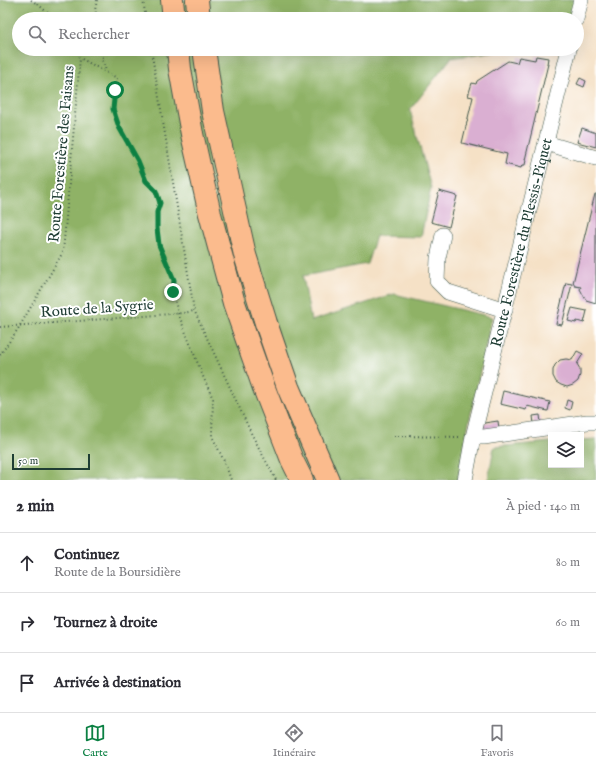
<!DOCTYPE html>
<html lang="fr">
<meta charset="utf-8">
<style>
:root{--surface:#fff;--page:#f2f2f3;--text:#2b2b33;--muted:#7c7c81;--line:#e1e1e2;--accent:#0b8043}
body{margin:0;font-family:"IM FELL English",serif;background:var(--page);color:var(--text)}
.controls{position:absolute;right:12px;bottom:12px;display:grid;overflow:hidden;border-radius:0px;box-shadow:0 4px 16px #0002}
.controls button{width:36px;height:36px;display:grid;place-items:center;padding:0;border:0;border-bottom:1px solid var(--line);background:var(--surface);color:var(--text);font:20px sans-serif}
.scale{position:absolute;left:12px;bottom:10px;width:78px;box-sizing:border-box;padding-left:4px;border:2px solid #1f3d34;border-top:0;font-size:11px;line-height:14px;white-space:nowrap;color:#1f3d34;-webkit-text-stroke:3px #fff;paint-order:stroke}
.stop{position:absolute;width:12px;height:12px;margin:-9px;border:3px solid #0b8043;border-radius:50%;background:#fff}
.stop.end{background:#0b8043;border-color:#fff;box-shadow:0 1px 4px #0008}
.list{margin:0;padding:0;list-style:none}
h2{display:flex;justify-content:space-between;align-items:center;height:52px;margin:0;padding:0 16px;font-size:17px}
h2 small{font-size:13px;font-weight:400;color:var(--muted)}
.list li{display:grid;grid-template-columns:26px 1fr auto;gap:12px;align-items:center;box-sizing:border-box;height:60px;padding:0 16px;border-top:1px solid var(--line)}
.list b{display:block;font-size:15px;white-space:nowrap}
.list p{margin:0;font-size:13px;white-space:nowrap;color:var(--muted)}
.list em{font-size:13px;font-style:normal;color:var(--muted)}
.icon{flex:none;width:22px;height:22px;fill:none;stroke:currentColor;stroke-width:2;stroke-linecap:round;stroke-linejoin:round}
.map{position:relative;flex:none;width:596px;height:480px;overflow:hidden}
.search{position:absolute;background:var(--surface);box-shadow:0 4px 16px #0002;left:12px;right:12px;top:12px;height:44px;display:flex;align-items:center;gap:10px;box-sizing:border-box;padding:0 14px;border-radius:22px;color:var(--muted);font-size:15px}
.sheet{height:232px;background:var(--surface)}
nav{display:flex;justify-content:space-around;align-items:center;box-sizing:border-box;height:56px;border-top:1px solid var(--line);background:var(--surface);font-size:11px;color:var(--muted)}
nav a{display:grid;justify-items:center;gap:2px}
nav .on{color:var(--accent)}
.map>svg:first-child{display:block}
.forest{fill:#8fb266;stroke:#57784d}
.building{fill:#daafd2}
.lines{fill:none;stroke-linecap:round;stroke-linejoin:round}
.minor-casing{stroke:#3f564a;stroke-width:16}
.highway-casing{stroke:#3f564a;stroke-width:24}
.path{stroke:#3f564a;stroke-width:2;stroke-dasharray:1 3;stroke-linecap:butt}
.minor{stroke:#fff;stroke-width:15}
.highway{stroke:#fbbb8d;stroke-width:22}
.route{stroke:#0b8043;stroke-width:5}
.labels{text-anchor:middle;stroke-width:4;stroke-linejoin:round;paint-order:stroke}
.street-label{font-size:15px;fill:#1f3d34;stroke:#fff}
</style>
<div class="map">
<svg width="596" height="480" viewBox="0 0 596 480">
<rect width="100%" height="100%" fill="#fff"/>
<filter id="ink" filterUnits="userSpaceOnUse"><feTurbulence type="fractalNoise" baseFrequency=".025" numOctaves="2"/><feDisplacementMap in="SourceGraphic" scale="8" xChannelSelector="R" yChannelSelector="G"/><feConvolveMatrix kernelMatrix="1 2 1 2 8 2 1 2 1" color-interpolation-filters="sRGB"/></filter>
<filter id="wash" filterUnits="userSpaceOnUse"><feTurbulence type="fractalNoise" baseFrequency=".012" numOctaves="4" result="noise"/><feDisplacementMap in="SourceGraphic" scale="16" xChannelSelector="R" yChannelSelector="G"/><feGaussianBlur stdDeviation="0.9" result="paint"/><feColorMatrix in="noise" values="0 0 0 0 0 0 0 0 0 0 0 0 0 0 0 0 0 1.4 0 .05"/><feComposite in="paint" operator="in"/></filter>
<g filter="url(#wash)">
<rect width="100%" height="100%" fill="#f5e1c6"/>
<g class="forest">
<polygon points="0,0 576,0 571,19 19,19 19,49 509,49 451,58 410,110 431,188 421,237 376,236 367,264 303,276 311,321 394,294 492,317 467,431 458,480 0,480"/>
<polygon points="596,439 596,480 488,480 494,447 551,442 551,465 581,465 581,440"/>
</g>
<g id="blocks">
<g class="building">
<polygon points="536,56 548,58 547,64 548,64 525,160 526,160 525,165 522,165 521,168 505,164 507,154 462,143 473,97 468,96 472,83 476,84 477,81 508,61 517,63 519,57 535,60"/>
<polygon points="580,78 586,81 584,87 577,84"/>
<polygon points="582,128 596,133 596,147 577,142"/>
<polygon points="439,191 457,196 449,227 431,222"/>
<polygon points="595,194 596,194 596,303 586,300 580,289 581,287 575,286 573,283"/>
<polygon points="566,283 572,284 562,325 556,324"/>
<polygon points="572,308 587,311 584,323 577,321 576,323 568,321"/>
<polygon points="577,351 583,354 577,364 580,369 580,375 578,381 573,385 567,387 561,385 556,382 553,376 553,370 555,365 560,360 566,359 572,360"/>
<polygon points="503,391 550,402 548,411 527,406 526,410 500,404"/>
<polygon points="567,400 572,402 570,410 565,408"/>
<polygon points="540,415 541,423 534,424 533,416"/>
<polygon points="498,421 499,429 482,431 484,423"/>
</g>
</g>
</g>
<g filter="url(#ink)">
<use href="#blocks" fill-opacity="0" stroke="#3f564a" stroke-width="1"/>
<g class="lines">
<defs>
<g id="minor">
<polyline points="576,19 581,0"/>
<polyline points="546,143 596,158"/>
<polyline points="443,235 438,258 437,281 448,292 505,310"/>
<polyline points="473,437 484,437 587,422 596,422"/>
<path id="s1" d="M465 480 473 437 569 49"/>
</g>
<g id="highway">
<polyline points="172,0 174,19"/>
<polyline points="197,0 199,19"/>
<polyline points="178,49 180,69 192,134 210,214 234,303 264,388 292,460 302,480"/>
<polyline points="204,49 213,111 245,255 266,323 288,387 328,480"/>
</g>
</defs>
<use href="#minor" class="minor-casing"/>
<use href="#highway" class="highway-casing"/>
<g class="path">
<polyline points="31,0 39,5 54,19"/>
<polyline points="97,0 95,10 98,19"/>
<polyline points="143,0 146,19"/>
<polyline points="76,49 80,58 117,78 115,89 113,109 119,127 138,161 146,181 156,191 160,203 157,212 157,228 159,245 174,280 173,293 178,313 202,374 213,399 212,436 225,463 231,480"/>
<polyline points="105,49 102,60 106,70"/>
<polyline points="151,49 194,310 252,435 276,480"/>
<polyline points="0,327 183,313 194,311"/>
<polyline points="0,355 18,329 63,252 80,58"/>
<polyline points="394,436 461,437"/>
</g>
<use href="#minor" class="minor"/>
<use href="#highway" class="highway"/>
</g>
</g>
<g class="lines" filter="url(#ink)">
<polyline class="route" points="115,90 113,109 119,127 138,161 146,181 156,191 160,203 157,212 157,228 159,245 174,280 173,292"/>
</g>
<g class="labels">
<g class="street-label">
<text transform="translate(61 154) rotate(-85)" y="5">Route Forestière des Faisans</text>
<text dy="5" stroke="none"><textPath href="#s1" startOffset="244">Route Forestière du Plessis-Piquet</textPath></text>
<text transform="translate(97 308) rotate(-4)" y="5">Route de la Sygrie</text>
</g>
</g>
</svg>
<div class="controls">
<button><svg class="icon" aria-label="layers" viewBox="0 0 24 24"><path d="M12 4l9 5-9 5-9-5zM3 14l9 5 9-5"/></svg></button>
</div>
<div class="scale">50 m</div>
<div class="stop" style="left:115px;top:90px"></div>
<div class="stop end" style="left:173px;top:292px"></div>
<div class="search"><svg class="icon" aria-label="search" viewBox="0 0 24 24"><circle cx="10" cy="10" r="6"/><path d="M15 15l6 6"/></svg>Rechercher</div>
</div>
<section class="sheet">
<h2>2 min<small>À pied · 140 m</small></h2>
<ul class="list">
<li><svg class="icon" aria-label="ahead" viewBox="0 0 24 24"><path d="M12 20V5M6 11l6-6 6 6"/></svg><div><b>Continuez</b><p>Route de la Boursidière</p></div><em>80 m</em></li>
<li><svg class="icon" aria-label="right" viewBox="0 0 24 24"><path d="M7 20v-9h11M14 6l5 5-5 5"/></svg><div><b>Tournez à droite</b></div><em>60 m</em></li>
<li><svg class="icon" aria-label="arrive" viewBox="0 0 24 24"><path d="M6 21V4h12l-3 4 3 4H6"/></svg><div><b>Arrivée à destination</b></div></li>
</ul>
</section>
<nav>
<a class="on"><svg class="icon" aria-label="map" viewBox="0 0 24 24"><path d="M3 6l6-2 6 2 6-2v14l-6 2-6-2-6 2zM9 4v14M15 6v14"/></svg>Carte</a>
<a><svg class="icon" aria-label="directions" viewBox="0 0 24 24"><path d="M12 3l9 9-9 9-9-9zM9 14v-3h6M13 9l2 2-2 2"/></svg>Itinéraire</a>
<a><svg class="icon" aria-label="saved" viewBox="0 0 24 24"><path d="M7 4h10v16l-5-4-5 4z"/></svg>Favoris</a>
</nav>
